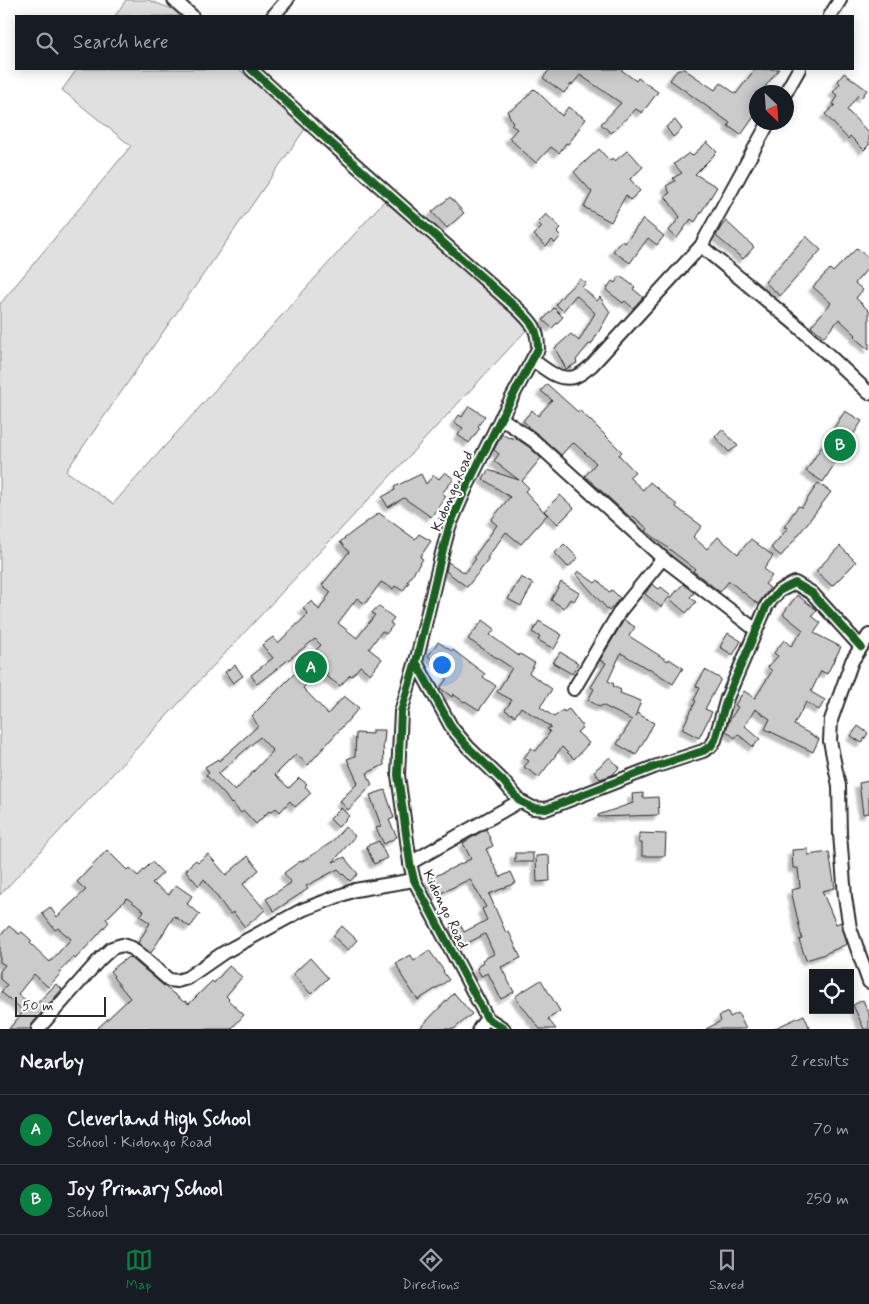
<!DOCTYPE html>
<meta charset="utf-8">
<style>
:root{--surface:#171b24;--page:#242831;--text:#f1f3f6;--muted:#9ea1a6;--line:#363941;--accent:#0b8043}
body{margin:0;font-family:Mynerve,sans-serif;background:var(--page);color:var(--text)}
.controls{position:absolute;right:15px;bottom:15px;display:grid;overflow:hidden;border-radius:0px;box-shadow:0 2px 12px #0003}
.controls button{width:45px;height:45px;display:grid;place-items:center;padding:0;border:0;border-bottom:1px solid var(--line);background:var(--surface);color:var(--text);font:25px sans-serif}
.compass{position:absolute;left:749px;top:85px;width:45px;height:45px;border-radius:50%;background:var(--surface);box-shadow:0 2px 12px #0003;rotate:155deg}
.scale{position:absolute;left:15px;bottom:12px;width:91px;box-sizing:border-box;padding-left:5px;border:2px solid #2b2b2b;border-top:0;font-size:14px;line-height:18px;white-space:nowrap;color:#2b2b2b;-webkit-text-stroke:4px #fff;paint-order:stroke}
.you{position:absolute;left:441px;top:664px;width:18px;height:18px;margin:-12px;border:4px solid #fff;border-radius:50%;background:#1a73e8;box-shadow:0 0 0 8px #1a73e833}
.badge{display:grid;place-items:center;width:32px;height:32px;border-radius:50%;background:var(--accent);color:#fff;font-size:16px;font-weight:700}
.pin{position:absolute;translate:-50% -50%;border:2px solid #fff;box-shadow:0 1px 5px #0006}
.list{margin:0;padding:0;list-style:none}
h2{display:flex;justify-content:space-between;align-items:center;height:65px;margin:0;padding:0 20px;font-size:21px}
h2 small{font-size:16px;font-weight:400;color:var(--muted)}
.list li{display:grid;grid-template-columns:32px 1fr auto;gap:15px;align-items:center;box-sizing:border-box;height:70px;padding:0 20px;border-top:1px solid var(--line)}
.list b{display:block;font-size:19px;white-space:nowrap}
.list p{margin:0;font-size:16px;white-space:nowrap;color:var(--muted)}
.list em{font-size:16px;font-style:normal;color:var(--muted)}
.icon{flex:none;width:28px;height:28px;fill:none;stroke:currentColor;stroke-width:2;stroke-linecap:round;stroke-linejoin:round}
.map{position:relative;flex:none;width:869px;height:1029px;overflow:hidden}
.search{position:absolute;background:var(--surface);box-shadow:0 2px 12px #0003;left:15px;right:15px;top:15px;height:55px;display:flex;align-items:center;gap:12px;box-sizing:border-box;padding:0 18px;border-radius:0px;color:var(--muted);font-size:19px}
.sheet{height:205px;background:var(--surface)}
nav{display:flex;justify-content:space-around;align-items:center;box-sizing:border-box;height:70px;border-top:1px solid var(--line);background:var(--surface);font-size:14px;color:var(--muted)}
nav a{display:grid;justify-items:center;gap:2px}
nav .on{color:var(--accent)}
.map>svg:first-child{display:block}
.green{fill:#e0e0e0;stroke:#868686}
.building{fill:#cbcbcb;stroke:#2b2b2b;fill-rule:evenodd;filter:url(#shadow)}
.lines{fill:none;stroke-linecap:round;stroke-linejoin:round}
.street-casing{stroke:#2b2b2b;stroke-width:16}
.street{stroke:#fff;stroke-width:12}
.cycleway-casing{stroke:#fff;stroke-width:11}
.cycleway{stroke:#1b5e20;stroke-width:8}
.labels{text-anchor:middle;stroke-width:4;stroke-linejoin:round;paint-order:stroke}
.street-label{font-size:15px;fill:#2b2b2b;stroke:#fff}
</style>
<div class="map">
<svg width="869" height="1029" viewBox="0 0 869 1029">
<defs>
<filter id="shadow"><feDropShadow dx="-4.5" dy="4.5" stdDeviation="1" flood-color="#0004"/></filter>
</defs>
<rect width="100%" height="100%" fill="#fff"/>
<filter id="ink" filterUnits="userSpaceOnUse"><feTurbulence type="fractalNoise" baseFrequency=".02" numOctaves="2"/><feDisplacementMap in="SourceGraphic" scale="10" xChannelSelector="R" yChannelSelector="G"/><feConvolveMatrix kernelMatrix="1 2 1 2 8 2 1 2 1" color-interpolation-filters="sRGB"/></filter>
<g filter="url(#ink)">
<g class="green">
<polygon points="126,0 148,0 175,10 182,16 115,16"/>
<polygon points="77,69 239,69 305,129 66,471 113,504 384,201 532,324 0,895 0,304 131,146 62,90"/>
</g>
<g class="building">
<polygon points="550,69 620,69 636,81 638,78 658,92 642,113 636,109 611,133 601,124 621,103 580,75 572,85 571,84 564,93 543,78"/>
<polygon points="678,69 684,69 715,90 721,83 736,94 755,69 779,69 761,92 756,92 756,114 741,135 728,126 730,123 670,80"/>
<polygon points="844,73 867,90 861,98 858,95 847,110 869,133 869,145 864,150 850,136 848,139 825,114 835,105 833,104 838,96 833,92 840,84 838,81"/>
<polygon points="533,89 534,90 535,89 562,116 568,107 586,119 575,134 576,134 568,144 566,143 559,153 551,147 536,163 509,138 517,129 511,125 513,123 507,111 514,108 527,97"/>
<polygon points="675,120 682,129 673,137 666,127"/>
<polygon points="707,142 717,152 695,174 717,187 695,222 691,219 677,238 669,231 680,217 665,196 670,193 666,186 675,181 673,178 682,173 674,164 689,153 692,156"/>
<polygon points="599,149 610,161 612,158 615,161 628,150 643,167 630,179 640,191 630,200 626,195 611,222 584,207 592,192 574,172"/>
<polygon points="450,197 464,213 447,228 432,212"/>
<polygon points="546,214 561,228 557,232 561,236 555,243 552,240 546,246 534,235 542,227 538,223"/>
<polygon points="643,219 664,236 657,245 648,238 630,263 613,251 621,241 625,243"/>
<polygon points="726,221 754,247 743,259 716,236 721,227"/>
<polygon points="806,236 821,250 780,296 765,282"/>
<polygon points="857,248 869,259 869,267 855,283 863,290 856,298 869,311 869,350 854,337 856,335 839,319 824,337 811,326 831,303 813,287 830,269 833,272"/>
<polygon points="620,276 635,287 633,289 643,297 633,308 625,301 623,303 606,290 612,281 615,283"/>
<polygon points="580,279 586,283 582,287 597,301 600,297 610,312 591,345 589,344 576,360 577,363 566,369 555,348 571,334 579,341 595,313 576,295 563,311 556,304 565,293"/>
<polygon points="554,308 563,317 552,328 543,320"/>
<polygon points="547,384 578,412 579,410 591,421 622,452 619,455 635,472 629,477 643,490 650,482 677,505 676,507 702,526 693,537 707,549 718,537 738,554 751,539 773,556 764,569 772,576 765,584 770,588 758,604 729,581 720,592 693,571 695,569 646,531 648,529 633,516 631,518 585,476 596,463 574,443 573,444 572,443 561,455 539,435 527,426 528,425 523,421 532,410 538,416 552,400 541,391"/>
<polygon points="469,406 485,416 478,426 480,428 469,443 458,435 463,428 454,422 459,415 462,417"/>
<polygon points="845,411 862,421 823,482 806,471"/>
<polygon points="722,429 738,446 729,452 715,437"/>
<polygon points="502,434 509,438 510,437 516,440 517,439 529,447 541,458 522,481 529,488 525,491 547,515 521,544 506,532 487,558 489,559 467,587 446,571 448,562 465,573 476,559 474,557 497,525 491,520 510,497 483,479 488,470 519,480 494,461 499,454 494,450"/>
<polygon points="445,472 454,479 442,493 446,496 431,517 404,498 388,507 382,497 395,490 394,487 421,474 426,484 434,475 439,479"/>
<polygon points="818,483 831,492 796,538 781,556 771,548 788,528 784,527 798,506 802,507"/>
<polygon points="560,495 574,508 558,524 544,511"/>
<polygon points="379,513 415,539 419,534 431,541 420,557 423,559 407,582 409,582 403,591 395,586 393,589 381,582 365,604 357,598 338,623 357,638 375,615 372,613 378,606 394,618 390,623 393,625 386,634 382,631 369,649 382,659 370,674 360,666 352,676 350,675 340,686 326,676 328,674 308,659 321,645 315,639 257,684 251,675 273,658 262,645 273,637 278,643 308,614 303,608 312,601 319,610 331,592 322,585 349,552 340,542 354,531"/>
<polygon points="564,544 578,558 568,567 555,553"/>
<polygon points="840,546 856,562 832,586 816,571"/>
<polygon points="578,571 595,583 598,580 609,592 612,590 620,598 609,611 576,574"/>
<polygon points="521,577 533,584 521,606 508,599"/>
<polygon points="561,582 579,593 574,601 570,599 564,608 551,600"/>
<polygon points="652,584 659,589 661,587 671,595 661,607 645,594"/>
<polygon points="683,584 694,593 690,597 696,602 686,613 670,599"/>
<polygon points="797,595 817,610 812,616 821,623 814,633 841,647 827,674 821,671 811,692 825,700 819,710 806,702 794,725 819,739 813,752 765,729 770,719 755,709 745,726 760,739 753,747 738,734 735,738 726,731 729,721 738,707 735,705 744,691 755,698 772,671 768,667 778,656 774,653 784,640 791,646 803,630 783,614"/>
<polygon points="483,620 495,629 490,635 519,656 520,654 535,663 529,673 552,689 540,707 554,717 563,710 564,712 569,709 583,727 577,732 589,743 574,759 562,747 539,777 524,767 529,761 524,758 531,748 536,751 550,732 547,729 551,727 521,707 515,716 505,710 512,700 497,692 512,668 468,639"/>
<polygon points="624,620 635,627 629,636 668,661 669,659 683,668 673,684 649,668 648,669 621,653 608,681 614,684 613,686 621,690 620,693 641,701 635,717 637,713 654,723 636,755 617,744 632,720 602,705 600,707 588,700 594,689 591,687 606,663 600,660"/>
<polygon points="539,621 562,635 554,649 538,640 540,637 532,632"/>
<polygon points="728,633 741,641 733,655 720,647"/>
<polygon points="438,642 452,651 453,650 485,674 483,677 496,686 479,710 465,701 464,702 453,694 452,697 440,688 451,673 428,656"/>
<polygon points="560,652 578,663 572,674 553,663"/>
<polygon points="235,665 243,676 233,683 225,672"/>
<polygon points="705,670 721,679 705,709 712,712 699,738 682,729 696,701 694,700 700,688 696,686"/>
<path d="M295 673 307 684 303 688 328 714 344 696 359 708 308 765 296 754 275 775 289 788 299 778 307 784 305 786 311 793 295 807 290 801 280 812 276 808 271 812 269 811 256 824 244 811 241 813 232 803 231 804 225 795 206 775 209 773 205 767 218 759 219 761 258 726 252 716ZM260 737 273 751 235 791 218 774Z"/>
<polygon points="858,726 868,733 862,743 851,736"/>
<polygon points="372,730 385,730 384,742 383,742 384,765 367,773 372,785 348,810 340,801 358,783 347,759 355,756 356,733 372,734"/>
<polygon points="610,757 619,768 612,775 600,779 594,771"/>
<polygon points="869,781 869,813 863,814 859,783"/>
<polygon points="385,790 394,818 389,820 397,837 384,844 376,828 381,826 370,795"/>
<polygon points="643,793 643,798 658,797 659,815 598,817 598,815 633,803 632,794"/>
<polygon points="341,808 349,816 338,827 330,819"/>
<polygon points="345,827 355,836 333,862 345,857 347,861 358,874 350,881 338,869 306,886 308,889 274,911 266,899 291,883 284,873 300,861 301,862 332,842"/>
<polygon points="486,829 493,846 486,849 500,877 511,872 516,883 489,894 506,933 509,932 521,958 501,967 514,992 501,999 488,973 481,976 477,968 483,962 482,960 494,954 485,934 460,947 450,926 459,922 464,932 487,920 482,909 486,907 470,879 437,895 429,879 471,859 463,843"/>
<polygon points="639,833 666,834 665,856 642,856 642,843 639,843"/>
<polygon points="379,841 387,858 374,864 366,846"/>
<polygon points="808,849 808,855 829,852 835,888 822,891 836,924 841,922 842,931 847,944 822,955 806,960 799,940 802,939 791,890 800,888 798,868 793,868 792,850"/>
<polygon points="107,850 127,870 129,868 138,876 152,862 163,873 152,883 169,895 176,885 192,896 187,904 200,914 190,927 174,916 151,953 138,943 150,923 140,916 144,911 127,898 106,919 109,922 97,936 75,959 73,957 60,971 61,973 48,987 34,974 18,994 34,1007 56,984 62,989 32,1024 30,1029 9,1029 24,1011 1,992 7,985 0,979 0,971 5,965 0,962 0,936 9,926 19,934 22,932 32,941 30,943 50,962 71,939 58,928 55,930 42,913 50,907 57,917 86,890 77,882"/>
<rect x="515" y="853" width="18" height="9"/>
<polygon points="208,854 226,875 248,856 259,870 243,884 265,910 245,927 233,912 230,914 204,879 199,886 186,871 189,866 196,860 198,862"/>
<polygon points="549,855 550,881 537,882 536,856"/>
<polygon points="342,926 357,940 348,950 333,936"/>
<polygon points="429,950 444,971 443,972 449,980 418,1000 403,978 396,963 411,955 414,961"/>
<polygon points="128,957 129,958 130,957 164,986 184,1002 185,1001 189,1004 212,981 214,983 229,966 242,977 226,996 229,999 228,1000 244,1015 231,1029 97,1029 130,998 113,977 114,976 110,971"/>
<polygon points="310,958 328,978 311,994 293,974"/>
<polygon points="541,980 560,1011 548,1019 556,1029 540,1029 515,997 525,989 525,990"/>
<polygon points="454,993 472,1014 454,1029 419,1029"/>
<polygon points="863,1000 869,1013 869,1029 864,1029 853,1005"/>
<polygon points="728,1012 730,1017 738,1013 746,1029 706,1029 721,1021 719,1016"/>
<polygon points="804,1015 810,1029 773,1029"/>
</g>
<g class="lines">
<defs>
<g id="street">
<polyline points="174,0 192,16"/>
<polyline points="273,16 287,0"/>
<polyline points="830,16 840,0"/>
<path d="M251 69 322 135 520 311C533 324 538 329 538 349L501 418 466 488 449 527 440 561 418 654 401 712 398 775 410 863 414 880 487 1018 504 1029"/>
<polyline points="786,92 799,69"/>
<polyline points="701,246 800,328 869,393"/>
<path d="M533 360C545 369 558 381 574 377 581 375 587 369 592 365L701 246 769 122"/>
<polyline points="501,418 534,441 666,561 756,630"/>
<polyline points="869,635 852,661 831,720 830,741 839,786 840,834 845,897 850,928 869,982"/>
<polyline points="416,662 452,728 468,747 502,780 520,801 533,808 546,809 654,767 703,751 711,746 715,740 727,698 767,605 779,591 795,583 812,593 861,647"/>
<polyline points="574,689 620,611 663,558"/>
<polyline points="410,863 520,801"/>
<polyline points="38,1029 100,959 112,948 122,945 132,948 169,980 177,981 187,978 223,953 302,910 355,890 414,880"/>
<polyline points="479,1029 487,1018"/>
</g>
</defs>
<use href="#street" class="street-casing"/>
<use href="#street" class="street"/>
<defs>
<g id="cycleway">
<path d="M251 69 322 135 520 311C533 324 538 329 538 349L501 418 466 488 449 527 440 561 418 654 401 712 398 775 410 863 414 880 487 1018 504 1029"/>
<polyline points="416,662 452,728 468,747 502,780 520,801 533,808 546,809 654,767 703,751 711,746 715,740 727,698 767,605 779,591 795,583 812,593 861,647"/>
</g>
</defs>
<use href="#cycleway" class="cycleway-casing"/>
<use href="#cycleway" class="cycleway"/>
</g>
</g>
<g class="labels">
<g class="street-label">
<text transform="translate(452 491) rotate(-67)" y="5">Kidongo Road</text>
<text transform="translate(446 909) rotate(64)" y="5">Kidongo Road</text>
</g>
</g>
</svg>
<div class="controls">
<button><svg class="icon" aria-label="locate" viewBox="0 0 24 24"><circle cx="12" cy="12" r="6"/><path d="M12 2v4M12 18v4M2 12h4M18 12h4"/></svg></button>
</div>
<svg class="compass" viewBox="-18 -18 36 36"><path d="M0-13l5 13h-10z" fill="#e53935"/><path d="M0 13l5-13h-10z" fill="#9ea1a6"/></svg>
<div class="scale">50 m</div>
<div class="you"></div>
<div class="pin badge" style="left:311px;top:667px">A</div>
<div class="pin badge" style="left:840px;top:445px">B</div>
<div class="search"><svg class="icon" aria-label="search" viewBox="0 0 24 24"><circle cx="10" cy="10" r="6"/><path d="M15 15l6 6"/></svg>Search here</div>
</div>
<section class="sheet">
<h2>Nearby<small>2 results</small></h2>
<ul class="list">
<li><span class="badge">A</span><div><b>Cleverland High School</b><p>School · Kidongo Road</p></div><em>70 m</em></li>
<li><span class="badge">B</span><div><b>Joy Primary School</b><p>School</p></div><em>250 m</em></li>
</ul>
</section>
<nav>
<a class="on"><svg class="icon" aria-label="map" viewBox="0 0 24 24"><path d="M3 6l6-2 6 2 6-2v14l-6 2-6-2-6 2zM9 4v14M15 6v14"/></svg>Map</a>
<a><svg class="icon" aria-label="directions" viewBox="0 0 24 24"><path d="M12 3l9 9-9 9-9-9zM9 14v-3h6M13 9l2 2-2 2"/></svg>Directions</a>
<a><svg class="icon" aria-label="saved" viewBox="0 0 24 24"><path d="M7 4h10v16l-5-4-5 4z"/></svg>Saved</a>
</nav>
